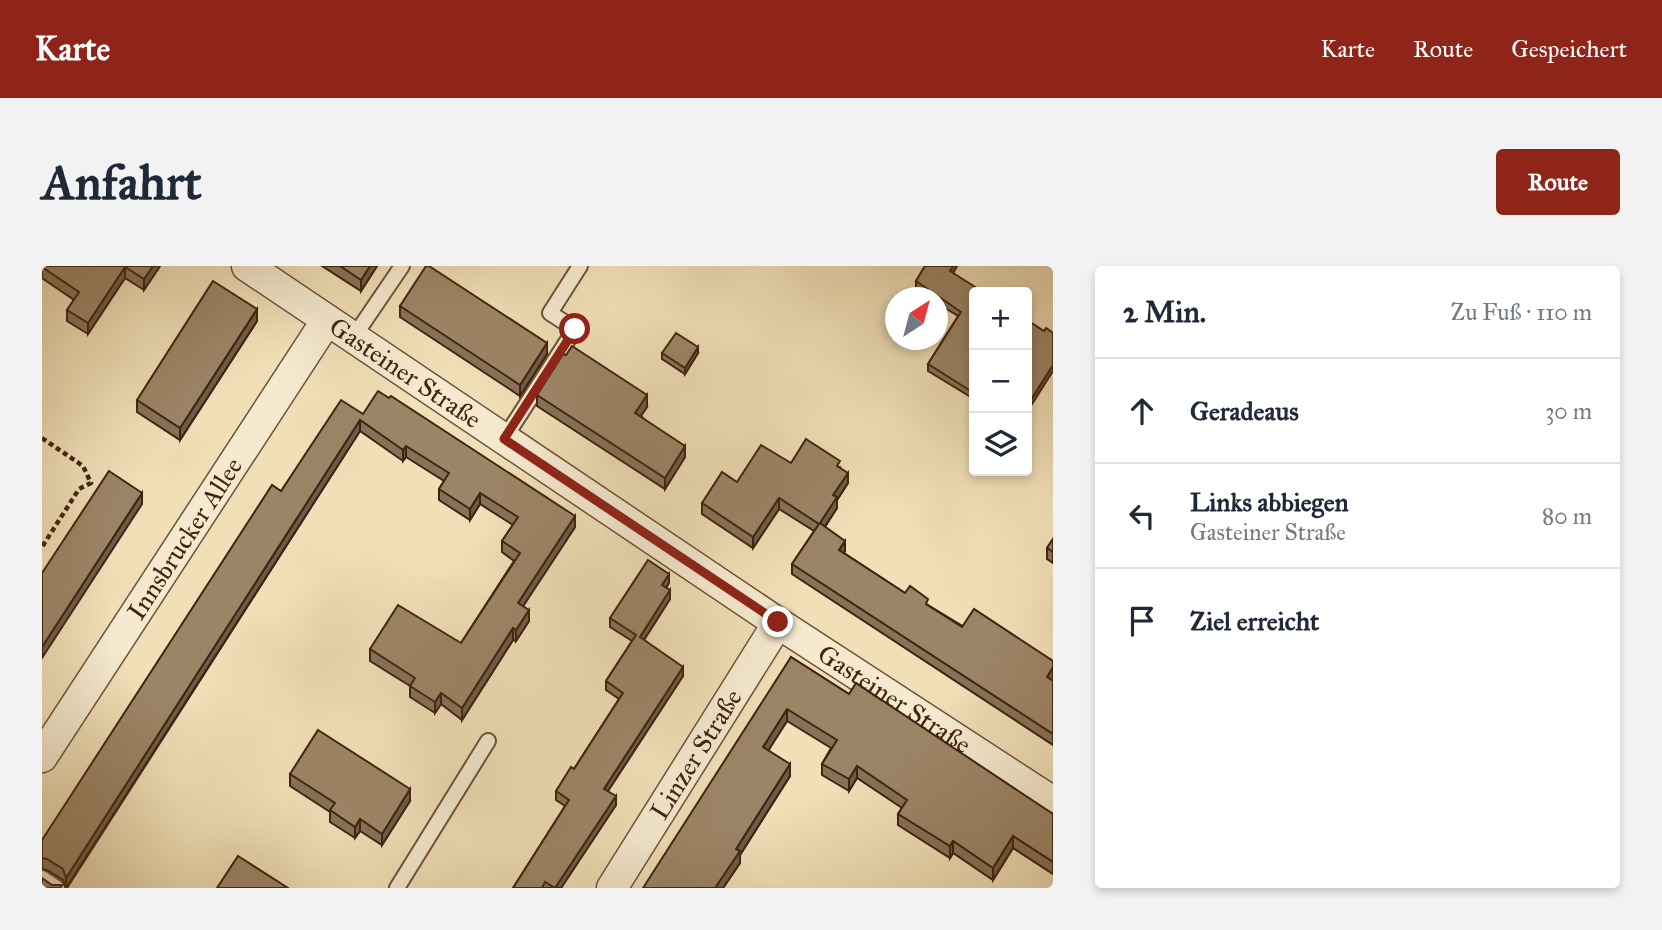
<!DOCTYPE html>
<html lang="de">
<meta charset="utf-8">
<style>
:root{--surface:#fff;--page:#f2f2f3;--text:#1f2937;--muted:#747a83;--line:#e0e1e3;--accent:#8f2418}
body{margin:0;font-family:"IM FELL Great Primer",serif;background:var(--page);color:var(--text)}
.controls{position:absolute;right:21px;top:21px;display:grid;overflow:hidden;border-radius:7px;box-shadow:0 4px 10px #0003}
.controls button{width:63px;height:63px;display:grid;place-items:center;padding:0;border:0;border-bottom:2px solid var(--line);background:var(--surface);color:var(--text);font:35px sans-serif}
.compass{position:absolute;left:843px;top:21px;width:63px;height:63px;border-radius:50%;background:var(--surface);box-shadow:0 4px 10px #0003;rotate:36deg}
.stop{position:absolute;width:21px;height:21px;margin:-16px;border:5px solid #8f2418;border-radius:50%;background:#fff}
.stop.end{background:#8f2418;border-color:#fff;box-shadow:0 2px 7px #0008}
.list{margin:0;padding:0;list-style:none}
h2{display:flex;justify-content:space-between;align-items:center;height:91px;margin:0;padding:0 28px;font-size:30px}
h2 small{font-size:23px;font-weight:400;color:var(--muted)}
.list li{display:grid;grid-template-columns:46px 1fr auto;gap:21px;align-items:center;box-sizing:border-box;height:105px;padding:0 28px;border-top:2px solid var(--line)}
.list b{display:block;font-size:26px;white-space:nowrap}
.list p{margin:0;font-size:23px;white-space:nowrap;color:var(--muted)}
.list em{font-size:23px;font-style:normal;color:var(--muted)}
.icon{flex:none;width:38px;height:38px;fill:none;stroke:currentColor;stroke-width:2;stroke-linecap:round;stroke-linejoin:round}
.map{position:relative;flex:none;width:1011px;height:622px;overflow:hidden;border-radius:7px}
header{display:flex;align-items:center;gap:42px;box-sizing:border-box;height:98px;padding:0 35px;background:var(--accent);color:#fff}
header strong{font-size:33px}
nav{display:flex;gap:38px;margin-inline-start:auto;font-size:24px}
.intro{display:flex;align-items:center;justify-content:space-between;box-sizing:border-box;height:168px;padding:0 42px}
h1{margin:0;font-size:49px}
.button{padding:18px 32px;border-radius:7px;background:var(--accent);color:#fff;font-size:24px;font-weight:700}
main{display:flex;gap:42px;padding:0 42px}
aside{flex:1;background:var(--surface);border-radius:7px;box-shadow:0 4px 10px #0003}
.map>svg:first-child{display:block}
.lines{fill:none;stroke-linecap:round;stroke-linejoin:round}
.service-casing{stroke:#6d523a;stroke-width:18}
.minor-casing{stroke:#6d523a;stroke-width:33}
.path{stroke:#412310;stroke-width:4.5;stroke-dasharray:5 3.5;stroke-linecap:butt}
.service{stroke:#f5ead0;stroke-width:14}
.minor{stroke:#f5ead0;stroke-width:30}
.wall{fill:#867259;stroke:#412310;stroke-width:2}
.shaded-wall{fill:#6d5d48;stroke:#412310;stroke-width:2}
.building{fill:#9c8567;stroke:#412310;stroke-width:2}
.route{stroke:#8f2418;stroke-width:9}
.labels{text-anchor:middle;stroke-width:7;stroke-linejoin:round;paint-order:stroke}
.street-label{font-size:26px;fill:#412310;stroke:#f5ead0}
</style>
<header>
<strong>Karte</strong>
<nav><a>Karte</a><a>Route</a><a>Gespeichert</a></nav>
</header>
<div class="intro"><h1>Anfahrt</h1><a class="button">Route</a></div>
<main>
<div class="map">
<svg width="1011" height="622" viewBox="0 0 1011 622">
<rect width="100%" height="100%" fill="#f0dfb7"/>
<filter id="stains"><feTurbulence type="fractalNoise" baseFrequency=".00286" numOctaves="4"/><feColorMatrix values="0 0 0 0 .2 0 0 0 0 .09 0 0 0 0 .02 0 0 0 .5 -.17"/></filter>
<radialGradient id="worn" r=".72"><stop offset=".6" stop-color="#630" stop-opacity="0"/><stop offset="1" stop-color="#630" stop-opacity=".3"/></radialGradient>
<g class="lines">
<defs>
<g id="service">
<polyline points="311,72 360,0"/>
<polyline points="462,173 533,63 508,47 538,0"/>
<polyline points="0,612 15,622"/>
<polyline points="355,622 446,475"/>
</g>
<g id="minor">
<path id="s1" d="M205 0 736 357 1011 536"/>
<path id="s2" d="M0 491 285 54"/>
<path id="s3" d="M570 622 736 357"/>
</g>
</defs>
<use href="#service" class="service-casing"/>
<use href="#minor" class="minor-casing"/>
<polyline class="path" points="0,172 41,200 49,217 37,223 0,281"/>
<use href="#service" class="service"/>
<use href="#minor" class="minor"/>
</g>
<g class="wall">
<polygon points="0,0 118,0 102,24 83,12 46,68 25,55 25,44 32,34 0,12"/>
<polygon points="280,0 335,0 319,25"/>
<polygon points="883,0 915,0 911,7 932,26 932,133 886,105 886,98 916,50 895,37 895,32 888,32 874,22 874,15"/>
<polygon points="358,40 505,88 478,130 358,51"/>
<polygon points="215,55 138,174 95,146 95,134"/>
<polygon points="620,87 656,87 643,108 620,93"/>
<polygon points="495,129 605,141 599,150 643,191 623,223 495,140"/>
<polygon points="321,148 533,261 481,340 487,355 474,375 471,374 420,454 399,438 393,447 368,431 368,420 328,395 328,383 419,377 472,295 460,286 460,275 471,259 438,238 428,254 397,234 397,223 402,215 364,191 361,195 318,165 25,622 24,622 21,614 5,604 0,603 0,574 239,225"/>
<polygon points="749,197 798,201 806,217 795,234 795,242 783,261 803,285 802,287 863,327 886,339 1011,415 1011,479 750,308 750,298 772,265 737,243 711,282 660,248 660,237 695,216"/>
<polygon points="1011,273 1011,297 1005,293 1005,282"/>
<polygon points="627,317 624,322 628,333 602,374 641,410 566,525 574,539 519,622 471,622 523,540 514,534 514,525 532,503 577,433 564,424 564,415 590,375 568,361 568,352"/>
<polygon points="749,391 807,428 1011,548 1011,608 971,582 951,614 911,587 908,592 856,559 856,548 860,542 815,512 807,525 780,509 780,498 789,482 745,455 726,484 748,510 698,589 698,597 681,622"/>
<polygon points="248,508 368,535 340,579 318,565 313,572 288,556 288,546 248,520"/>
</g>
<g class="shaded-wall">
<polygon points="111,0 118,0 102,24 102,13"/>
<polygon points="328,0 335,0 319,25 319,14"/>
<polygon points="911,0 915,0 908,12 908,5"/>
<polygon points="83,1 83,12 46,68 46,57"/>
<polygon points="215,43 215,55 138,174 138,162"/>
<polygon points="505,77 505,88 478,130 478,119"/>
<polygon points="656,81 656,87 643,108 643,102"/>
<polygon points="1011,99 1011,105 985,146 985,140"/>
<polygon points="605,129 605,141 593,158 593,147"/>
<polygon points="318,154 318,165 24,622 24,612"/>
<polygon points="364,180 364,191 361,195 361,184"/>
<polygon points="643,180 643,191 623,223 623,212"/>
<polygon points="806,207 806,217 795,234 795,242 778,268 778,257 791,229"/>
<polygon points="100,227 100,238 0,392 0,381"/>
<polygon points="438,227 438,238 428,254 428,243"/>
<polygon points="737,232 737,243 711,282 711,271"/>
<polygon points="533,250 533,261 476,348 476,337"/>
<polygon points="803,275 803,285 797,294 797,284"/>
<polygon points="627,308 627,317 620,328 620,319"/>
<polygon points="628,324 628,333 598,380 598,371"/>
<polygon points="487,344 487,355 474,375 474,364"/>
<polygon points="471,362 471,374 420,454 420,442"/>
<polygon points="641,401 641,410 562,531 562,523"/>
<polygon points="1011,401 1011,412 1005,422 1005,411"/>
<polygon points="399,427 399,438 393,447 393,436"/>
<polygon points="745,443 745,455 721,493 721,481"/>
<polygon points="748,498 748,510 698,589 698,597 681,622 673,622 694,583"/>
<polygon points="815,500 815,512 807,525 807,513"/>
<polygon points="368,523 368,535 340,579 340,568"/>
<polygon points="574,530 574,539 519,622 513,622"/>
<polygon points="318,553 318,565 313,572 313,561"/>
<polygon points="971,570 971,582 951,614 951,602"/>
<polygon points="911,575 911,587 908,592 908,580"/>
</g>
<g class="building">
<polygon points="0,0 111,0 102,13 83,1 46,57 25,44 37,26 0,1"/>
<polygon points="298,0 328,0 319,14"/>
<polygon points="384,0 387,0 505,77 478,119 358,40"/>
<polygon points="883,0 911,0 908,5 941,26 932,26 932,127 886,98 919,46 874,15"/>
<polygon points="171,15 215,43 138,162 95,134"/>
<polygon points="985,54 1002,65 1004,62 1011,67 1011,99 985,140"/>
<polygon points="634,67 656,81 643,102 620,87"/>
<polygon points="530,80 605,129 593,147 643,180 623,212 495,129 521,88 524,89"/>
<polygon points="336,125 347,132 349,130 533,250 476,337 487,344 474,364 471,362 420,442 399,427 393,436 368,420 373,412 328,383 356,339 419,377 478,287 460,275 476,251 438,227 428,243 397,223 407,207 364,180 361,184 318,154 24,612 21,603 5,593 0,592 0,574 230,219 239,225 299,134 321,148"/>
<polygon points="764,173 798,195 795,200 806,207 791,229 795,231 778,257 803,275 797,284 863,327 868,320 886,333 884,338 920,361 932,343 1011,395 1011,401 1005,411 1011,415 1011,468 750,298 777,258 737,232 711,271 660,237 680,206 695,216 719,179 749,197"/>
<polygon points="67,205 100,227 0,381 0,307"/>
<polygon points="1011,273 1011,286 1005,282"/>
<polygon points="606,294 627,308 620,319 628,324 598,371 641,401 562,523 574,530 513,622 503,616 500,622 471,622 527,534 514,525 529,501 532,503 581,427 564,415 594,369 568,352"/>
<polygon points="749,391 807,428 814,417 1011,548 1011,596 971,570 951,602 911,575 908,580 856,548 865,534 815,500 807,513 780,498 795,474 745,443 721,481 748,498 694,583 698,585 673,622 601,622"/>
<polygon points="276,464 368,523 340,568 318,553 313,561 288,544 293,537 248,508"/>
<polygon points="196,590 246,622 175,622"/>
<polygon points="0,612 10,619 20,619 18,622 0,622"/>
</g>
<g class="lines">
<polyline class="route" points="533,63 462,173 736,356"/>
</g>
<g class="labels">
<g class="street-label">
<text dy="9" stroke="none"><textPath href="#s1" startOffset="191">Gasteiner Straße</textPath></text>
<text dy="9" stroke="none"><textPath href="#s2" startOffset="261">Innsbrucker Allee</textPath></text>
<text dy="9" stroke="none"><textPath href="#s1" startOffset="779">Gasteiner Straße</textPath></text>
<text dy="9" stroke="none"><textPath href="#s3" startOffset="158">Linzer Straße</textPath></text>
</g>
</g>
<rect width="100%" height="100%" filter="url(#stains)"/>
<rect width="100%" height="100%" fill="url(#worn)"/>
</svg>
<div class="controls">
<button>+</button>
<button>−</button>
<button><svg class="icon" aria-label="layers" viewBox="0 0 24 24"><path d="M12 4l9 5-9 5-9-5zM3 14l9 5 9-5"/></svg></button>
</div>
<svg class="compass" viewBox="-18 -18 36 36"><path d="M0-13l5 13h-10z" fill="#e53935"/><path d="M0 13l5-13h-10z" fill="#747a83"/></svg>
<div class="stop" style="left:533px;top:63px"></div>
<div class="stop end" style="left:736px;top:356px"></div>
</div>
<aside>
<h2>2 Min.<small>Zu Fuß · 110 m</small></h2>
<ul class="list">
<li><svg class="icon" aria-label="ahead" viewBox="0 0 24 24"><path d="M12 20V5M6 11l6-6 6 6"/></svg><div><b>Geradeaus</b></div><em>30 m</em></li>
<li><svg class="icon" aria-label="left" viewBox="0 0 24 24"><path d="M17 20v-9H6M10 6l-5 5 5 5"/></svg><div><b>Links abbiegen</b><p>Gasteiner Straße</p></div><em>80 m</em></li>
<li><svg class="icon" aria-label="arrive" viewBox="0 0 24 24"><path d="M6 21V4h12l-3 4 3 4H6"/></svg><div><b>Ziel erreicht</b></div></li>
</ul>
</aside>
</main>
